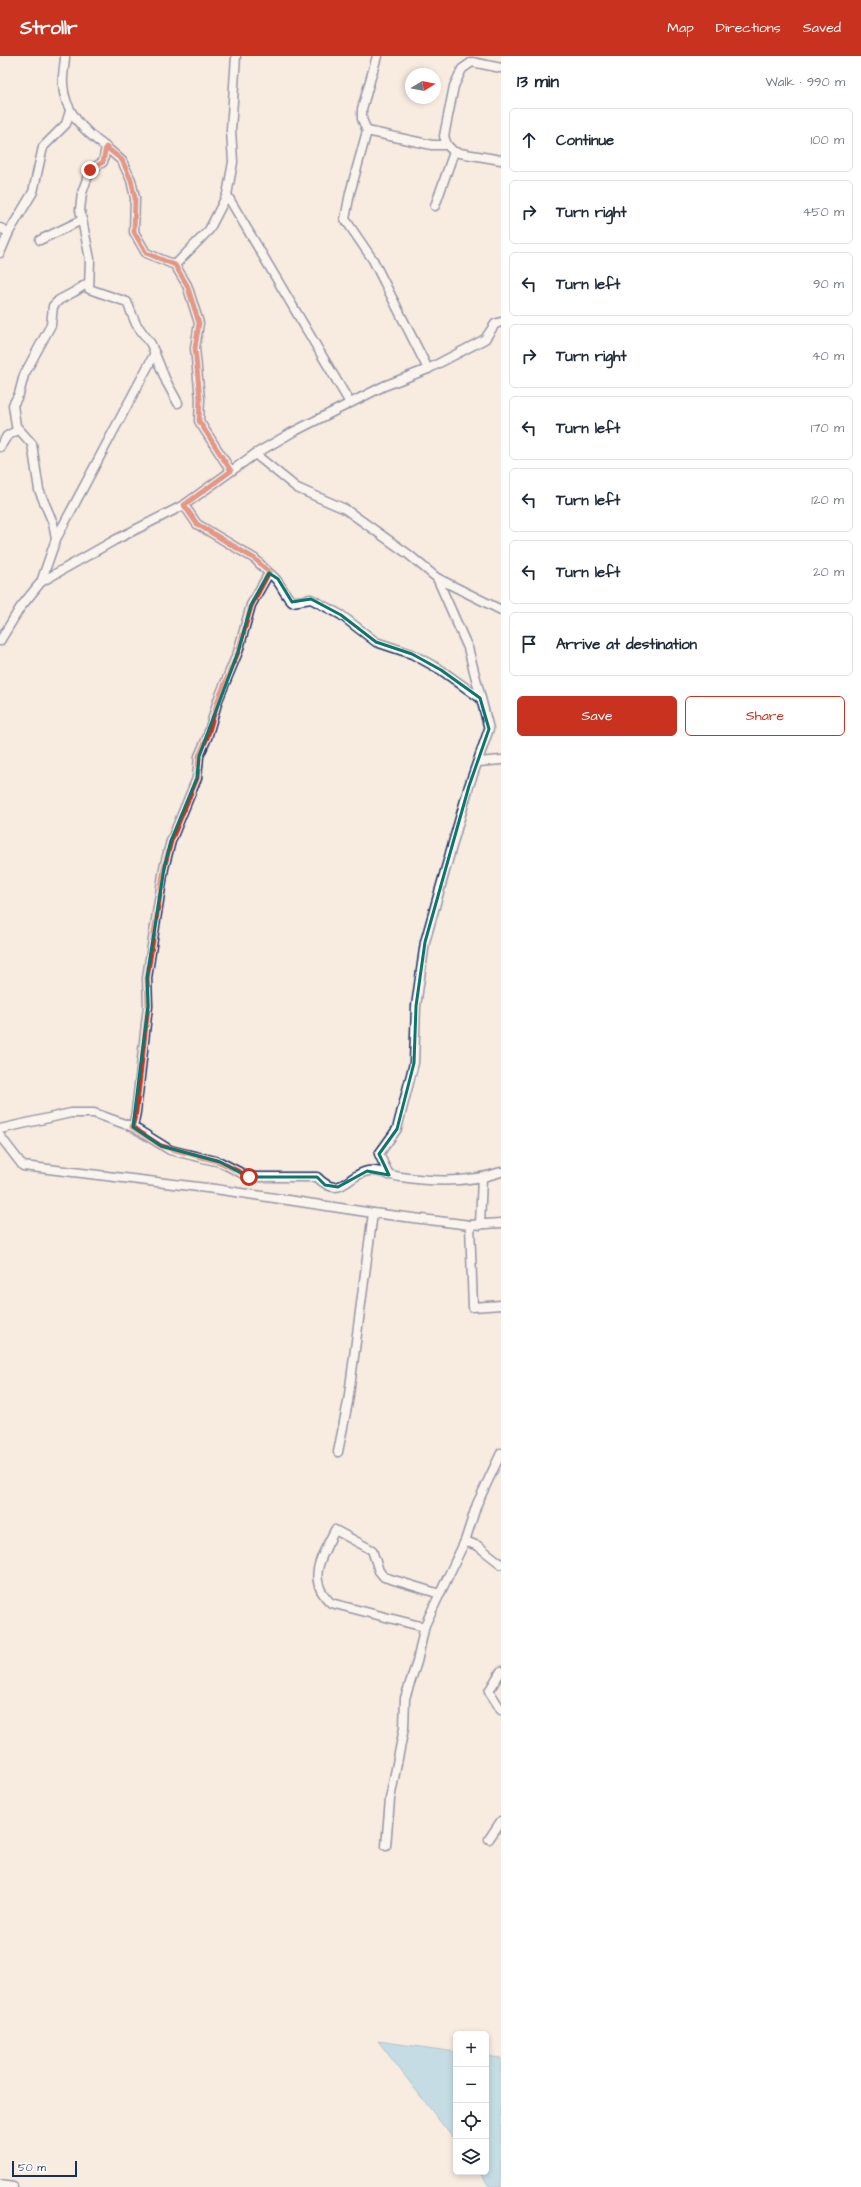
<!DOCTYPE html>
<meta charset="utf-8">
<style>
:root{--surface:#fff;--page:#f6f6f7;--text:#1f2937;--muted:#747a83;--line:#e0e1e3;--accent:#c8321e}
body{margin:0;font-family:"Architects Daughter",sans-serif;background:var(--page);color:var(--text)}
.controls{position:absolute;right:12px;bottom:12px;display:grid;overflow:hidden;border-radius:6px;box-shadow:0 2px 6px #0003}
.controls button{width:36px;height:36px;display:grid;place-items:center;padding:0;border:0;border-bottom:1px solid var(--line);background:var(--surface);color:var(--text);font:20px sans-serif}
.compass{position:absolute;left:405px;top:12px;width:36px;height:36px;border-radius:50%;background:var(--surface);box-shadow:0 2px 6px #0003;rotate:80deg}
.scale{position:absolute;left:12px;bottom:10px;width:65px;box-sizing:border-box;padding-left:4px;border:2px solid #1b2f5e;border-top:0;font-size:11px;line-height:14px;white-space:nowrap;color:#1b2f5e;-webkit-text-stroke:3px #fff;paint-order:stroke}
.stop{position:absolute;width:12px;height:12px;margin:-9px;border:3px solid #c8321e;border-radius:50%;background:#fff}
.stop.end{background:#c8321e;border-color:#fff;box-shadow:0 1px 4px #0008}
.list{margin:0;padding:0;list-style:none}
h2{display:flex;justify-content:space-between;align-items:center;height:52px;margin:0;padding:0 16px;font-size:17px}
h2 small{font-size:13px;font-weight:400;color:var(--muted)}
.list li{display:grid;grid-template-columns:26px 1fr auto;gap:12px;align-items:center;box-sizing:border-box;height:64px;margin:0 8px 8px;padding:0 8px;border:1px solid var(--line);border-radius:6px}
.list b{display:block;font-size:15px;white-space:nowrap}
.list em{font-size:13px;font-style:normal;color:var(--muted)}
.actions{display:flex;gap:8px;padding:12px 16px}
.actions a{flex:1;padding:9px 0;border:1px solid var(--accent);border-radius:6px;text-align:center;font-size:14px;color:var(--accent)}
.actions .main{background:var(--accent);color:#fff}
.icon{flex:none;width:22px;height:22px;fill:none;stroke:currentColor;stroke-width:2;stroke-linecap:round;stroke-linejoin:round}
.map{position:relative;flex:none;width:501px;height:2131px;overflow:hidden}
header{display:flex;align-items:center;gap:24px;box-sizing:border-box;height:56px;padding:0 20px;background:var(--accent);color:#fff}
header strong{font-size:19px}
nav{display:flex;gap:22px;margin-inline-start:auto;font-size:14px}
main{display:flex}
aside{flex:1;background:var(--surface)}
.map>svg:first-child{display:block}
.water{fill:#87cbe8;stroke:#5c8db1}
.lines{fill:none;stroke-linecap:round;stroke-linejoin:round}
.street-casing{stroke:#1b2f5e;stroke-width:11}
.street{stroke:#fff;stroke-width:8}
.route{stroke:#c8321e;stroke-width:5}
.marked{fill:none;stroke:#0f766e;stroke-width:3;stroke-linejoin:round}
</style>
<header>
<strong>Strollr</strong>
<nav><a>Map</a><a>Directions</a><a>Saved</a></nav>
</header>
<main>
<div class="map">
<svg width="501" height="2131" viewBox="0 0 501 2131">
<rect width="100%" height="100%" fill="#f8ebe0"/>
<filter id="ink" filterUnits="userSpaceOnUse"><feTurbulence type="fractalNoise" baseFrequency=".025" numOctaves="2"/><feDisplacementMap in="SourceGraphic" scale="8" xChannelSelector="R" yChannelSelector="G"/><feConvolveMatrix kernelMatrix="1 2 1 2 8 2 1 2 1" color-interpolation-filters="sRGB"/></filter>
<g filter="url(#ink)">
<g class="water">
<polygon points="378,1985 456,1996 456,2086"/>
<polygon points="486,2000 501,2002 501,2131 490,2131 479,2116 486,2116"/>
</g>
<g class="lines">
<defs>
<g id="street">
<path d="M65 0C65 9 62 19 63 28 64 56 85 76 106 91L103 106 90 114 82 137 80 154 90 203 89 233 127 246 136 268 151 288 166 325 178 347"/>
<polyline points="377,0 362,53 362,63 367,75 350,137 345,163 373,204 428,313"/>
<polyline points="367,75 432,89 447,89 454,96 501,104"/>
<polyline points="447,89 444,80 454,30 462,13 472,6 501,12"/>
<polyline points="106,91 122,105 131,124 135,142 134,176 146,197 175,209 187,229 199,267 195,292 200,343 199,365 231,415"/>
<polyline points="227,139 350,347"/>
<polyline points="435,150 454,96"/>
<polyline points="0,172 9,176"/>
<polyline points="40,184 82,164"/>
<polyline points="0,197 9,176 33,136 43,91 66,68 70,55"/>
<polyline points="175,209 209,174 227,139 233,106 231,74 236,0"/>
<polyline points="0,391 7,380 18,374"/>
<polyline points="255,398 297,432 345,453 408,498 437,522 468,592 489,673 469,730 425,886 416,950 414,1007 397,1073 379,1098 389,1119"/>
<polyline points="56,483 155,297"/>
<path d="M269 517C282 526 281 535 292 546L311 543 341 559 376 586 412 598 441 614 480 642"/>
<polyline points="437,522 501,554"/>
<polyline points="41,526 56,483 53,467 39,434 32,388 16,370 13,349 19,338 24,319 51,269 53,250 59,244 74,236 88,227"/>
<polyline points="0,585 20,552 41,526 115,484 184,449 255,398 291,377 384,330 428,313 485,283 495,268 501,266"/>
<polyline points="479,706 501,704"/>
<polyline points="133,1071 136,1056 148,950 147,922 164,812 171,785 197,722 199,700 207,682 218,644 238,596 251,549 269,517 255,503 197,468 184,449"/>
<path d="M0 1073 71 1057H94L133 1071 170 1094 220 1106 249 1121H317C341 1145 346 1119 368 1115 378 1113 390 1120 401 1121 434 1126 469 1127 501 1116"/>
<polyline points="0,1080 23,1110 215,1133 373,1157 470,1169 501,1167"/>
<polyline points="470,1169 473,1251 501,1249"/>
<polyline points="480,1169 482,1121"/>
<polyline points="338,1396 348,1346 373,1157"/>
<polyline points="465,1485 478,1490 501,1508"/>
<path d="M424 1571 331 1547C305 1523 322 1500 335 1474L372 1494 379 1515 384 1521 440 1538"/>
<polyline points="501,1615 489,1635 501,1654"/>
<polyline points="489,1783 501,1765"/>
<polyline points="386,1790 390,1743 404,1672 405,1642 417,1606 425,1569 465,1485 477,1448 501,1397"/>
<polyline points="0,2129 13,2131"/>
</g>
</defs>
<use href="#street" class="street-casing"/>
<use href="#street" class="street"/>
</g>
</g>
<g class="lines" filter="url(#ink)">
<polyline class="route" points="90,114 103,106 106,91 122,104 131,124 135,142 134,176 146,197 175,209 187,229 199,267 195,292 200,343 199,365 231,415 184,449 197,468 255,503 269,516 251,550 238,596 218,644 207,682 199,700 197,722 171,785 164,812 147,922 148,950 136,1056 132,1071 161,1090 220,1106 249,1121"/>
</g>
<path d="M0 0H501V2131H0ZM269 517 278 523 292 546 311 543 341 559 376 586 412 598 441 614 480 642 489 673 469 730 425 886 416 950 414 1007 397 1073 379 1098 389 1119 367 1115 338 1131 325 1129 317 1121H249L220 1106 161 1090 133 1071 148 950 147 922 164 812 171 785 197 722 199 700 238 596 251 549Z" fill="#f8ebe0" fill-opacity=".55" fill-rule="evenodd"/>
<path class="marked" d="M269 517 278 523 292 546 311 543 341 559 376 586 412 598 441 614 480 642 489 673 469 730 425 886 416 950 414 1007 397 1073 379 1098 389 1119 367 1115 338 1131 325 1129 317 1121H249L220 1106 161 1090 133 1071 148 950 147 922 164 812 171 785 197 722 199 700 238 596 251 549Z"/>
</svg>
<div class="controls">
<button>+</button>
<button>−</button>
<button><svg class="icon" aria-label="locate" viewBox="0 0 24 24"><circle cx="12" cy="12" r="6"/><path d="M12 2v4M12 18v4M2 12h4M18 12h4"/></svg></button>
<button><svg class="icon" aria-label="layers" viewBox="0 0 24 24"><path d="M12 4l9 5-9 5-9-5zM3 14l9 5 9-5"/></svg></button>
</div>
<svg class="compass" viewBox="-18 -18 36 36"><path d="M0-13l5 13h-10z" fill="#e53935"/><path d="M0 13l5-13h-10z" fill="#747a83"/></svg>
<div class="scale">50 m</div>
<div class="stop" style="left:249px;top:1121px"></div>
<div class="stop end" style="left:90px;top:114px"></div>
</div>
<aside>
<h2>13 min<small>Walk · 990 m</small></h2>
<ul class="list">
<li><svg class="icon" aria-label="ahead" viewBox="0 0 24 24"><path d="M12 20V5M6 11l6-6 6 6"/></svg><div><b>Continue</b></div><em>100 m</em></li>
<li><svg class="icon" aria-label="right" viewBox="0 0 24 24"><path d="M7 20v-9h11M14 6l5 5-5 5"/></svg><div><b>Turn right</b></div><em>450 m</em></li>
<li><svg class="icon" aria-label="left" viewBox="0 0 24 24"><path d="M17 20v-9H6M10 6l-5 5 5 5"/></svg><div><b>Turn left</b></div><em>90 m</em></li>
<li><svg class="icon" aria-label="right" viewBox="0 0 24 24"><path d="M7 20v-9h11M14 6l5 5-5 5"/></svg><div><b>Turn right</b></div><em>40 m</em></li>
<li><svg class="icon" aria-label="left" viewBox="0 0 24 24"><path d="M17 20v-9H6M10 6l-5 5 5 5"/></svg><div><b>Turn left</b></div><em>170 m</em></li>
<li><svg class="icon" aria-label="left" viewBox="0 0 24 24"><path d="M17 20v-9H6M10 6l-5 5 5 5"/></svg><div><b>Turn left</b></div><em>120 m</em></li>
<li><svg class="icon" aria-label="left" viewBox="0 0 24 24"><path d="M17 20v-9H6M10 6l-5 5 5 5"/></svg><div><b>Turn left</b></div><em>20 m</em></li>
<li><svg class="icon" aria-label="arrive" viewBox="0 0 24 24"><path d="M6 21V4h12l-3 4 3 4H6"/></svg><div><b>Arrive at destination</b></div></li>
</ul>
<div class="actions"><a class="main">Save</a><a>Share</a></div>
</aside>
</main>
